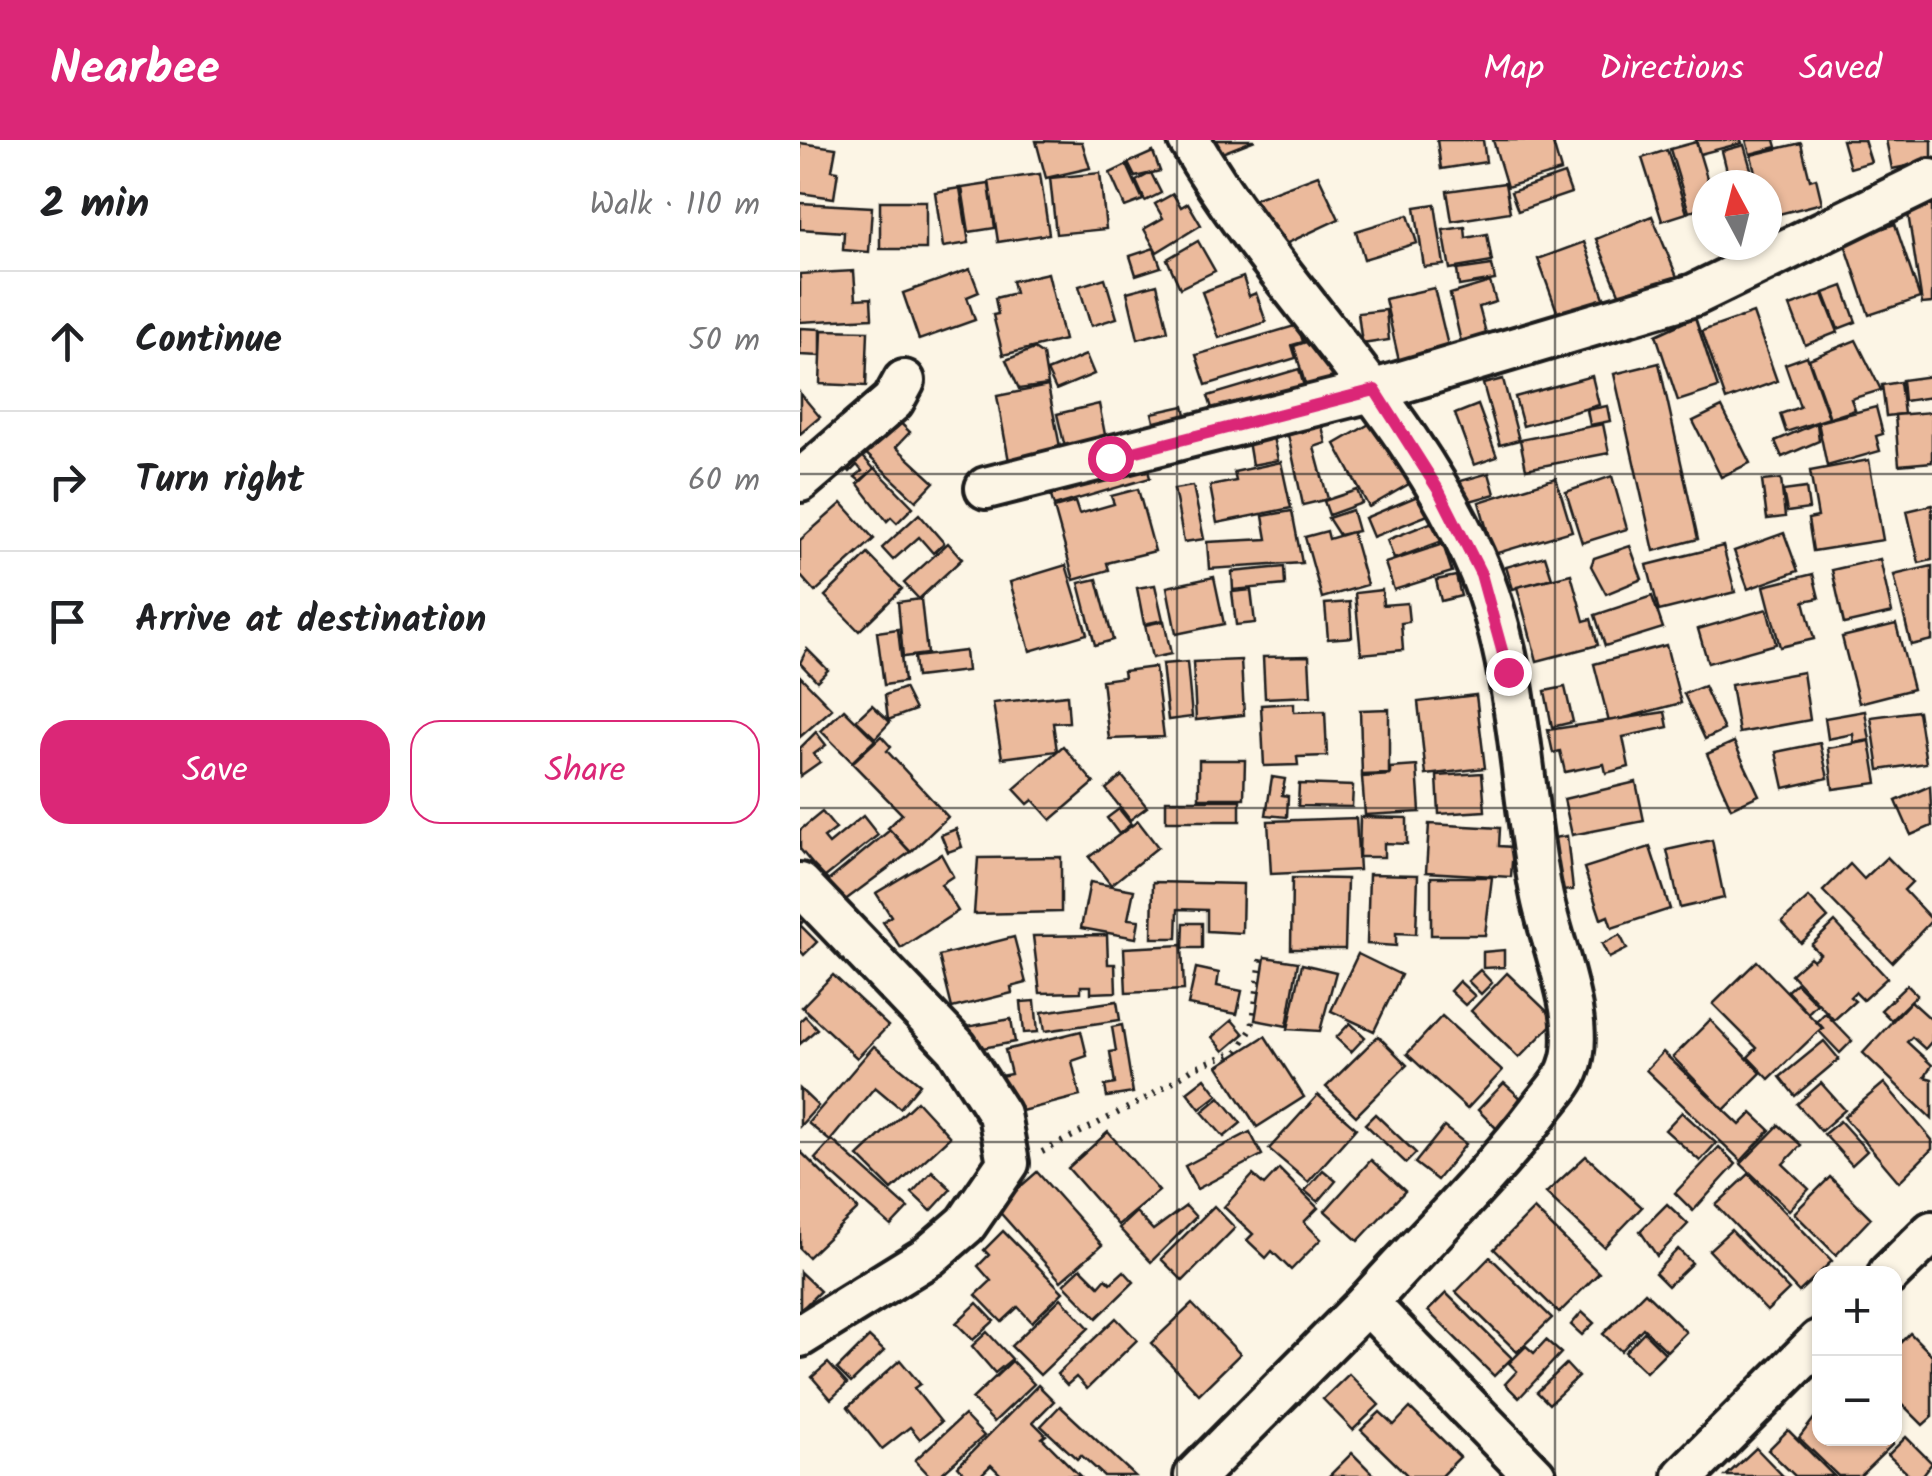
<!DOCTYPE html>
<meta charset="utf-8">
<style>
:root{--surface:#fff;--page:#f6f6f6;--text:#202124;--muted:#757577;--line:#e0e0e0;--accent:#db2777}
body{margin:0;font-family:Kalam,sans-serif;background:var(--page);color:var(--text)}
.controls{position:absolute;right:30px;bottom:30px;display:grid;overflow:hidden;border-radius:20px;box-shadow:0 2px 8px #0004}
.controls button{width:90px;height:90px;display:grid;place-items:center;padding:0;border:0;border-bottom:2px solid var(--line);background:var(--surface);color:var(--text);font:50px sans-serif}
.compass{position:absolute;left:892px;top:30px;width:90px;height:90px;border-radius:50%;background:var(--surface);box-shadow:0 2px 8px #0004;rotate:353deg}
.stop{position:absolute;width:30px;height:30px;margin:-22px;border:8px solid #db2777;border-radius:50%;background:#fff}
.stop.end{background:#db2777;border-color:#fff;box-shadow:0 2px 10px #0008}
.list{margin:0;padding:0;list-style:none}
h2{display:flex;justify-content:space-between;align-items:center;height:130px;margin:0;padding:0 40px;font-size:42px}
h2 small{font-size:32px;font-weight:400;color:var(--muted)}
.list li{display:grid;grid-template-columns:65px 1fr auto;gap:30px;align-items:center;box-sizing:border-box;height:140px;padding:0 40px;border-top:2px solid var(--line)}
.list b{display:block;font-size:38px;white-space:nowrap}
.list em{font-size:32px;font-style:normal;color:var(--muted)}
.actions{display:flex;gap:20px;padding:30px 40px}
.actions a{flex:1;padding:22px 0;border:2px solid var(--accent);border-radius:30px;text-align:center;font-size:35px;color:var(--accent)}
.actions .main{background:var(--accent);color:#fff}
.icon{flex:none;width:55px;height:55px;fill:none;stroke:currentColor;stroke-width:2;stroke-linecap:round;stroke-linejoin:round}
.map{position:relative;flex:none;width:1132px;height:1336px;overflow:hidden}
header{display:flex;align-items:center;gap:60px;box-sizing:border-box;height:140px;padding:0 50px;background:var(--accent);color:#fff}
header strong{font-size:48px}
nav{display:flex;gap:55px;margin-inline-start:auto;font-size:35px}
main{display:flex}
aside{flex:1;background:var(--surface)}
.map>svg:first-child{display:block}
.building{fill:#ebba9c;stroke:#1c1c1c;stroke-width:2.5}
.lines{fill:none;stroke-linecap:round;stroke-linejoin:round}
.street-casing{stroke:#1c1c1c;stroke-width:48}
.path{stroke:#1c1c1c;stroke-width:6;stroke-dasharray:2.5 8;stroke-linecap:butt}
.street{stroke:#fcf5e5;stroke-width:40}
.route{stroke:#db2777;stroke-width:12}
.grid{fill:none;stroke:#1c1c1c;stroke-width:2.5;stroke-opacity:0.55}
</style>
<header>
<strong>Nearbee</strong>
<nav><a>Map</a><a>Directions</a><a>Saved</a></nav>
</header>
<main>
<aside>
<h2>2 min<small>Walk · 110 m</small></h2>
<ul class="list">
<li><svg class="icon" aria-label="ahead" viewBox="0 0 24 24"><path d="M12 20V5M6 11l6-6 6 6"/></svg><div><b>Continue</b></div><em>50 m</em></li>
<li><svg class="icon" aria-label="right" viewBox="0 0 24 24"><path d="M7 20v-9h11M14 6l5 5-5 5"/></svg><div><b>Turn right</b></div><em>60 m</em></li>
<li><svg class="icon" aria-label="arrive" viewBox="0 0 24 24"><path d="M6 21V4h12l-3 4 3 4H6"/></svg><div><b>Arrive at destination</b></div></li>
</ul>
<div class="actions"><a class="main">Save</a><a>Share</a></div>
</aside>
<div class="map">
<svg width="1132" height="1336" viewBox="0 0 1132 1336">
<rect width="100%" height="100%" fill="#fcf5e5"/>
<filter id="ink" filterUnits="userSpaceOnUse"><feTurbulence type="fractalNoise" baseFrequency=".01" numOctaves="2"/><feDisplacementMap in="SourceGraphic" scale="20" xChannelSelector="R" yChannelSelector="G"/><feConvolveMatrix kernelMatrix="1 2 1 2 8 2 1 2 1" color-interpolation-filters="sRGB"/></filter>
<g filter="url(#ink)">
<g class="building">
<polygon points="411,0 455,0 417,15"/>
<polygon points="637,0 683,0 686,22 641,29"/>
<polygon points="693,0 752,0 761,31 707,47"/>
<polygon points="896,0 941,0 942,3 900,14"/>
<polygon points="946,0 975,0 977,7 950,14"/>
<polygon points="1042,0 1064,0 1071,22 1050,28"/>
<polygon points="1086,0 1132,0 1132,21 1092,29"/>
<polygon points="236,1 282,2 290,28 246,38"/>
<polygon points="896,2 909,45 907,67 889,72 870,9"/>
<polygon points="0,3 36,8 32,30 38,31 34,58 0,53"/>
<polygon points="1001,3 1010,40 1016,38 1022,63 967,77 967,45 958,45 951,15"/>
<polygon points="944,5 953,36 930,43 922,11"/>
<polygon points="867,10 887,73 862,81 842,18"/>
<polygon points="353,12 360,31 335,37 328,23"/>
<polygon points="327,25 343,60 325,67 310,33"/>
<polygon points="300,33 306,89 256,94 250,38"/>
<polygon points="351,33 361,53 345,61 336,41"/>
<polygon points="240,34 249,94 198,102 189,41"/>
<polygon points="764,34 771,53 718,71 711,52"/>
<polygon points="518,35 539,79 477,108 454,59"/>
<polygon points="705,43 710,72 652,81 647,51"/>
<polygon points="189,44 195,88 169,92 162,48"/>
<polygon points="160,48 169,103 143,107 135,52"/>
<polygon points="373,54 381,67 388,63 401,85 357,112 344,89 363,78 355,64"/>
<rect x="80" y="61" width="46" height="48"/>
<polygon points="0,63 72,67 69,112 43,110 44,92 0,89"/>
<polygon points="635,64 644,125 624,127 615,67"/>
<polygon points="1132,64 1132,163 1122,164 1107,67"/>
<polygon points="608,75 617,103 564,119 556,91"/>
<polygon points="852,76 882,149 827,172 796,99"/>
<polygon points="1095,84 1120,158 1069,175 1044,101"/>
<polygon points="665,87 666,98 687,94 692,122 650,129 643,90"/>
<polygon points="398,101 415,131 380,148 367,119"/>
<polygon points="784,102 808,169 762,185 738,119"/>
<polygon points="354,108 361,127 336,135 330,116"/>
<polygon points="692,125 695,140 659,146 657,130"/>
<polygon points="170,129 179,152 167,157 175,180 119,200 103,153"/>
<polygon points="54,131 56,159 71,158 72,178 0,182 0,134"/>
<polygon points="248,133 264,200 203,215 193,175 198,174 195,158 215,153 212,141"/>
<polygon points="443,137 449,156 456,153 466,182 419,198 402,152"/>
<polygon points="305,138 317,178 291,186 279,146"/>
<polygon points="690,142 696,162 679,167 686,193 704,189 707,204 664,215 650,154"/>
<polygon points="357,144 368,191 338,199 327,152"/>
<polygon points="1043,146 1056,182 1038,189 1024,153"/>
<polygon points="634,148 649,210 599,221 585,159"/>
<polygon points="1023,154 1038,192 1005,205 990,166"/>
<polygon points="586,170 589,200 562,204 558,173"/>
<polygon points="953,173 977,241 926,260 902,191"/>
<polygon points="895,177 918,248 878,261 856,195"/>
<polygon points="498,185 503,202 492,205 496,218 406,245 396,215"/>
<polygon points="0,188 21,189 21,216 0,215"/>
<polygon points="22,190 68,191 66,246 20,244"/>
<polygon points="512,200 523,201 537,246 508,254 494,206"/>
<polygon points="1056,200 1081,250 1051,259 1055,270 1030,278 1009,219"/>
<polygon points="234,209 243,215 248,245 219,249 206,220"/>
<polygon points="286,215 294,234 256,250 247,231"/>
<polygon points="1007,216 1029,278 986,292 980,274 1000,267 985,224"/>
<polygon points="859,223 898,399 854,411 814,234"/>
<polygon points="499,229 507,257 417,284 408,256"/>
<polygon points="792,236 799,265 723,286 715,257"/>
<polygon points="1132,236 1132,257 1104,261 1102,240"/>
<polygon points="703,239 719,300 700,305 683,244"/>
<polygon points="1100,242 1104,274 1086,276 1082,245"/>
<polygon points="248,246 263,322 211,332 197,256"/>
<polygon points="0,253 20,277 0,294"/>
<polygon points="299,264 308,310 268,320 257,274"/>
<polygon points="678,265 697,317 674,325 655,274"/>
<polygon points="384,266 390,291 358,299 352,273"/>
<polygon points="807,266 810,281 790,285 787,270"/>
<polygon points="922,267 950,323 921,337 893,281"/>
<polygon points="1076,267 1083,294 1076,296 1080,311 1027,326 1018,282"/>
<polygon points="1132,272 1132,322 1099,325 1095,275"/>
<polygon points="91,274 110,292 96,307 134,342 116,361 59,307"/>
<polygon points="578,279 614,341 569,367 535,304"/>
<polygon points="1017,283 1019,301 982,317 975,301"/>
<polygon points="803,284 809,313 726,329 720,300"/>
<polygon points="522,286 526,303 514,307 528,359 503,365 488,295"/>
<polygon points="473,297 478,320 452,325 448,301"/>
<polygon points="57,310 74,329 60,341 55,337 62,331 57,325 50,332 42,323"/>
<polygon points="343,311 350,338 254,366 246,340"/>
<polygon points="1069,320 1083,400 1013,411 1008,379 1018,377 1010,331"/>
<polygon points="481,322 491,368 417,383 410,346 436,341 434,332"/>
<polygon points="75,328 113,367 97,383 91,377 87,381 58,344"/>
<polygon points="689,333 695,354 663,363 657,342"/>
<polygon points="812,336 827,389 782,403 766,352"/>
<polygon points="756,338 772,391 694,414 679,362"/>
<polygon points="981,339 985,377 967,379 962,341"/>
<polygon points="393,346 404,399 384,402 374,349"/>
<polygon points="1006,348 1009,369 987,372 983,351"/>
<polygon points="338,349 355,411 307,423 309,430 274,440 254,368 275,362 279,374 314,364 311,356"/>
<polygon points="557,350 562,363 529,375 524,361"/>
<polygon points="620,355 628,375 573,397 565,378"/>
<polygon points="42,363 74,399 15,452 0,435 0,400"/>
<polygon points="1132,365 1132,420 1119,423 1107,371"/>
<polygon points="552,370 558,391 539,395 528,378"/>
<polygon points="492,371 502,423 409,429 407,402 467,399 463,376"/>
<polygon points="119,374 144,403 133,413 119,397 93,420 82,408"/>
<polygon points="640,379 648,399 594,419 587,400"/>
<polygon points="527,391 529,399 552,392 567,445 522,458 505,397"/>
<polygon points="984,393 998,431 948,449 934,411"/>
<polygon points="148,403 162,419 119,459 104,443"/>
<polygon points="643,404 652,432 594,450 585,423"/>
<polygon points="830,406 842,439 806,454 791,426 794,418"/>
<polygon points="923,406 935,452 859,471 847,425"/>
<polygon points="68,414 102,449 59,491 25,456"/>
<polygon points="745,416 752,438 713,449 706,427"/>
<polygon points="1080,419 1092,473 1044,484 1032,430"/>
<polygon points="266,425 287,494 230,511 210,442"/>
<polygon points="1132,426 1132,500 1111,505 1094,435"/>
<polygon points="484,427 485,445 433,450 432,432"/>
<polygon points="771,434 784,481 791,479 798,505 737,521 717,447"/>
<polygon points="1013,434 1019,458 1004,461 1014,499 980,507 964,446"/>
<polygon points="656,436 661,456 641,461 636,440"/>
<polygon points="414,437 424,484 376,494 367,447"/>
<polygon points="297,439 313,500 295,505 279,443"/>
<polygon points="355,445 363,480 344,484 337,448"/>
<polygon points="451,450 455,483 436,485 432,452"/>
<polygon points="582,450 583,465 607,463 609,482 601,483 603,510 561,514 555,453"/>
<polygon points="852,456 863,488 805,506 795,475"/>
<polygon points="121,459 127,514 103,517 98,462"/>
<polygon points="550,462 552,497 528,499 525,464"/>
<polygon points="967,469 976,504 908,523 898,489"/>
<polygon points="364,481 371,514 352,518 345,485"/>
<polygon points="1096,484 1113,549 1059,563 1042,497"/>
<polygon points="98,489 104,542 84,545 77,492"/>
<polygon points="866,505 881,563 809,582 794,524"/>
<polygon points="7,509 28,530 17,541 0,523"/>
<polygon points="165,511 167,531 116,537 114,517"/>
<polygon points="509,516 511,556 465,558 463,517"/>
<polygon points="441,520 444,575 396,580 393,522"/>
<polygon points="387,522 392,577 368,580 362,524"/>
<polygon points="355,527 364,597 309,599 302,540 324,537 323,531"/>
<polygon points="1003,532 1010,580 939,593 931,545"/>
<polygon points="0,536 32,569 0,597"/>
<polygon points="904,546 924,590 905,599 884,554"/>
<polygon points="765,547 773,582 752,587 745,551"/>
<polygon points="104,548 115,570 88,580 85,555"/>
<polygon points="267,555 269,582 253,583 257,611 202,618 193,563"/>
<polygon points="676,555 685,628 626,635 618,562"/>
<polygon points="494,563 494,572 525,571 527,616 497,617 498,625 464,626 461,565"/>
<polygon points="72,565 90,582 75,598 56,580"/>
<polygon points="44,569 75,600 52,622 21,591"/>
<polygon points="589,569 589,634 562,635 560,570"/>
<polygon points="1065,571 1070,600 1054,603 1053,594 1028,599 1025,578"/>
<polygon points="1118,571 1126,623 1079,630 1071,577"/>
<polygon points="865,572 868,587 823,597 829,627 806,633 804,624 765,632 760,611 753,613 748,590"/>
<polygon points="16,592 26,605 14,614 20,622 0,636 0,608"/>
<polygon points="81,596 91,607 87,611 148,677 111,712 88,688 102,674 52,623"/>
<polygon points="1070,601 1077,643 1033,649 1028,608"/>
<polygon points="934,602 959,655 931,668 907,614"/>
<polygon points="1020,603 1028,638 984,648 976,612"/>
<polygon points="263,606 294,643 251,680 233,660 228,664 214,649"/>
<polygon points="399,620 445,620 444,658 399,658"/>
<polygon points="617,626 620,672 565,675 562,637 590,635 590,628"/>
<polygon points="682,633 685,671 639,674 637,636"/>
<polygon points="322,636 347,667 330,680 306,649"/>
<polygon points="472,637 485,639 482,655 488,656 487,677 466,675"/>
<polygon points="836,642 844,681 772,695 764,659"/>
<polygon points="499,644 553,646 552,667 498,666"/>
<polygon points="1130,646 1132,686 1111,695 1096,661"/>
<rect x="366" y="660" width="74" height="21"/>
<polygon points="319,669 331,684 319,694 307,678"/>
<polygon points="22,672 36,689 24,698 29,704 63,676 78,695 24,738 0,709 0,690"/>
<polygon points="560,677 607,678 607,704 584,703 584,717 559,717"/>
<polygon points="556,678 559,730 471,734 468,681"/>
<polygon points="338,681 358,707 311,745 289,717"/>
<polygon points="629,684 700,688 699,706 713,707 711,737 626,732"/>
<polygon points="156,689 162,707 148,712 141,695"/>
<polygon points="90,690 110,712 44,761 28,741"/>
<polygon points="767,696 773,750 752,752 747,699"/>
<polygon points="912,700 924,758 880,768 867,710"/>
<polygon points="850,707 870,769 812,788 808,776 801,779 784,728"/>
<polygon points="141,714 153,736 141,744 158,771 101,808 83,782 91,776 76,753"/>
<polygon points="261,717 261,772 174,774 178,718"/>
<polygon points="1087,717 1112,742 1104,750 1132,780 1092,822 1023,751 1050,724 1064,739"/>
<polygon points="569,734 618,735 616,794 596,793 596,806 567,804"/>
<polygon points="631,737 692,737 685,795 631,795"/>
<polygon points="492,738 547,739 545,809 491,809"/>
<polygon points="290,742 334,750 328,779 339,780 336,798 281,788"/>
<polygon points="353,742 443,744 442,793 407,791 407,770 378,769 377,798 352,798"/>
<polygon points="1009,757 1028,778 1001,803 982,782"/>
<polygon points="0,776 4,780 0,785 17,802 4,815 0,810"/>
<polygon points="1035,782 1087,838 1063,860 1055,852 1050,857 1055,861 1034,880 991,834 1010,817 1013,820 1020,814 1011,805"/>
<polygon points="384,783 402,783 402,808 383,808"/>
<polygon points="307,795 308,824 315,824 316,852 291,853 291,846 281,846 281,852 240,853 233,796"/>
<polygon points="820,795 827,809 809,818 802,804"/>
<polygon points="214,797 226,843 211,847 212,853 152,868 139,816"/>
<polygon points="382,805 384,850 326,853 324,808"/>
<polygon points="704,810 704,827 683,828 683,812"/>
<polygon points="558,814 601,835 574,891 531,871"/>
<polygon points="465,817 498,822 487,886 455,880"/>
<polygon points="957,821 1022,888 969,939 948,917 957,908 913,864"/>
<polygon points="502,824 536,832 520,891 488,889"/>
<polygon points="396,828 419,833 417,846 442,851 437,874 388,865"/>
<polygon points="680,830 692,843 681,854 668,841"/>
<polygon points="707,833 756,880 719,918 671,871"/>
<polygon points="33,835 88,886 57,918 2,867"/>
<polygon points="659,841 675,856 665,865 650,851"/>
<polygon points="996,843 1017,864 1008,873 987,851"/>
<polygon points="1107,845 1117,855 1091,880 1081,870"/>
<polygon points="235,861 238,892 224,893 221,862"/>
<polygon points="317,861 320,880 245,891 242,872"/>
<polygon points="1111,861 1132,880 1132,901 1125,909 1112,897 1107,902 1132,925 1125,937 1132,939 1132,979 1063,913"/>
<polygon points="1025,873 1052,901 1040,913 1019,891 1023,888 1017,881"/>
<polygon points="5,876 17,889 0,904 0,881"/>
<polygon points="642,876 702,931 667,969 607,914"/>
<polygon points="211,879 215,902 166,911 161,888"/>
<polygon points="432,880 444,894 424,911 412,897"/>
<polygon points="910,880 961,933 924,970 873,917"/>
<polygon points="550,883 565,897 551,912 536,898"/>
<polygon points="322,885 333,953 307,957 305,946 315,944 310,912 316,911 312,887"/>
<polygon points="281,891 287,916 272,921 280,956 210,974 200,936 211,934 205,910"/>
<polygon points="465,896 504,957 457,987 418,926"/>
<polygon points="578,896 607,925 556,976 526,947"/>
<polygon points="1024,901 1039,919 995,956 980,937"/>
<polygon points="74,906 120,944 100,968 75,947 30,1001 8,983"/>
<polygon points="863,912 940,985 952,973 970,990 941,1021 846,930"/>
<polygon points="405,938 418,955 400,969 387,952"/>
<polygon points="704,943 724,961 700,992 678,970"/>
<polygon points="1021,943 1045,970 1021,991 997,964"/>
<polygon points="1084,943 1132,1000 1132,1009 1099,1042 1044,977"/>
<polygon points="0,949 18,966 0,986"/>
<polygon points="518,955 556,988 508,1042 469,1009"/>
<polygon points="420,957 441,983 424,997 402,972"/>
<polygon points="117,961 150,997 92,1050 58,1016"/>
<polygon points="882,972 916,1003 900,1021 865,990"/>
<polygon points="575,974 616,1013 606,1023 565,984"/>
<polygon points="1040,981 1067,1011 1052,1025 1024,994"/>
<polygon points="979,985 1001,1005 983,1024 1009,1049 989,1070 941,1024"/>
<polygon points="644,987 666,1004 637,1040 615,1023"/>
<polygon points="308,992 359,1051 318,1085 268,1028"/>
<polygon points="450,992 462,1015 397,1049 385,1026"/>
<polygon points="32,1000 108,1068 91,1086 15,1019"/>
<polygon points="919,1007 936,1024 893,1071 875,1053"/>
<polygon points="0,1011 58,1069 8,1117 0,1109"/>
<polygon points="786,1016 842,1067 804,1107 746,1053"/>
<polygon points="571,1020 605,1051 558,1101 525,1071"/>
<polygon points="479,1029 518,1068 504,1082 521,1099 491,1130 472,1111 466,1118 447,1100 453,1094 424,1067 453,1035 464,1045"/>
<polygon points="523,1030 536,1041 518,1062 505,1051"/>
<polygon points="132,1031 151,1049 131,1071 112,1053"/>
<polygon points="237,1032 302,1105 261,1141 196,1068"/>
<polygon points="949,1034 1032,1121 999,1152 916,1065"/>
<polygon points="1030,1037 1071,1078 1036,1115 994,1073"/>
<polygon points="867,1064 888,1084 857,1116 840,1091"/>
<polygon points="386,1066 396,1077 351,1122 319,1088 336,1072 353,1090"/>
<polygon points="414,1066 435,1088 383,1141 361,1119"/>
<polygon points="734,1069 799,1133 759,1173 694,1109"/>
<polygon points="931,1090 989,1150 967,1171 909,1110"/>
<polygon points="203,1091 263,1152 232,1182 218,1167 202,1182 176,1155 191,1141 178,1126 189,1115 184,1110"/>
<polygon points="878,1109 892,1123 868,1146 855,1133"/>
<polygon points="690,1117 752,1178 717,1212 656,1152"/>
<polygon points="281,1128 299,1146 306,1138 311,1143 324,1131 334,1142 297,1178 264,1144"/>
<polygon points="0,1132 20,1151 0,1171"/>
<polygon points="845,1152 886,1192 867,1211 843,1188 821,1211 803,1194"/>
<polygon points="646,1153 712,1218 694,1236 628,1171"/>
<polygon points="261,1158 289,1188 240,1235 211,1206"/>
<polygon points="177,1163 194,1181 173,1200 156,1183"/>
<polygon points="392,1164 440,1214 399,1254 351,1203"/>
<polygon points="782,1172 794,1183 782,1195 771,1185"/>
<polygon points="316,1178 337,1200 287,1249 276,1237 267,1245 257,1234"/>
<polygon points="187,1192 212,1219 195,1233 172,1206"/>
<polygon points="844,1192 865,1213 846,1232 825,1212"/>
<polygon points="1110,1193 1132,1215 1132,1277 1123,1285 1094,1256 1094,1209"/>
<polygon points="69,1197 84,1211 51,1243 37,1229"/>
<polygon points="746,1200 761,1213 719,1258 705,1244 717,1231 709,1223 726,1206 734,1213"/>
<polygon points="100,1220 120,1244 114,1248 141,1282 120,1299 110,1287 82,1309 48,1267"/>
<polygon points="212,1221 234,1244 194,1282 172,1259"/>
<polygon points="28,1223 47,1244 31,1259 12,1237"/>
<polygon points="766,1224 778,1237 749,1264 737,1252"/>
<polygon points="549,1234 579,1265 553,1290 523,1259"/>
<polygon points="238,1245 254,1261 233,1282 246,1295 242,1298 280,1336 202,1336 191,1325 180,1336 167,1336 158,1326"/>
<polygon points="260,1266 335,1336 304,1336 281,1315 277,1319 241,1286"/>
<polygon points="610,1268 660,1317 641,1336 608,1336 561,1290 580,1272 594,1285"/>
<polygon points="1019,1272 1019,1298 1087,1298 1093,1304 1060,1336 1038,1336 999,1298"/>
<polygon points="164,1275 184,1296 139,1336 130,1336 115,1320"/>
<polygon points="988,1290 1034,1336 995,1336 968,1310"/>
<polygon points="1106,1297 1132,1323 1122,1336 1110,1336 1088,1315"/>
<polygon points="956,1308 983,1336 926,1336"/>
<polygon points="552,1313 575,1336 529,1336"/>
</g>
<g class="lines">
<defs>
<g id="street">
<path d="M389 0C477 151 613 269 680 432 721 532 720 647 741 752 750 802 787 882 769 928 764 943 748 958 739 971 688 1039 624 1099 567 1163L735 1336"/>
<polyline points="0,341 93,261 104,241"/>
<polyline points="186,348 575,250 894,155 1130,40"/>
<polyline points="0,744 156,907 199,974 208,1023 166,1084 129,1116 0,1196"/>
<polyline points="1089,1134 1132,1092"/>
<polyline points="395,1336 567,1163"/>
<polyline points="884,1336 1019,1201"/>
</g>
</defs>
<use href="#street" class="street-casing"/>
<polyline class="path" points="242,1012 347,958 395,927 438,911 452,888 461,818"/>
<use href="#street" class="street"/>
</g>
</g>
<g class="lines" filter="url(#ink)">
<polyline class="route" points="310,318 575,250 639,351 681,434 708,532"/>
</g>
<path class="grid" d="M377 0V1336M755 0V1336M0 334H1132M0 668H1132M0 1002H1132"/>
</svg>
<div class="controls">
<button>+</button>
<button>−</button>
</div>
<svg class="compass" viewBox="-18 -18 36 36"><path d="M0-13l5 13h-10z" fill="#e53935"/><path d="M0 13l5-13h-10z" fill="#757577"/></svg>
<div class="stop" style="left:310px;top:318px"></div>
<div class="stop end" style="left:708px;top:532px"></div>
</div>
</main>
